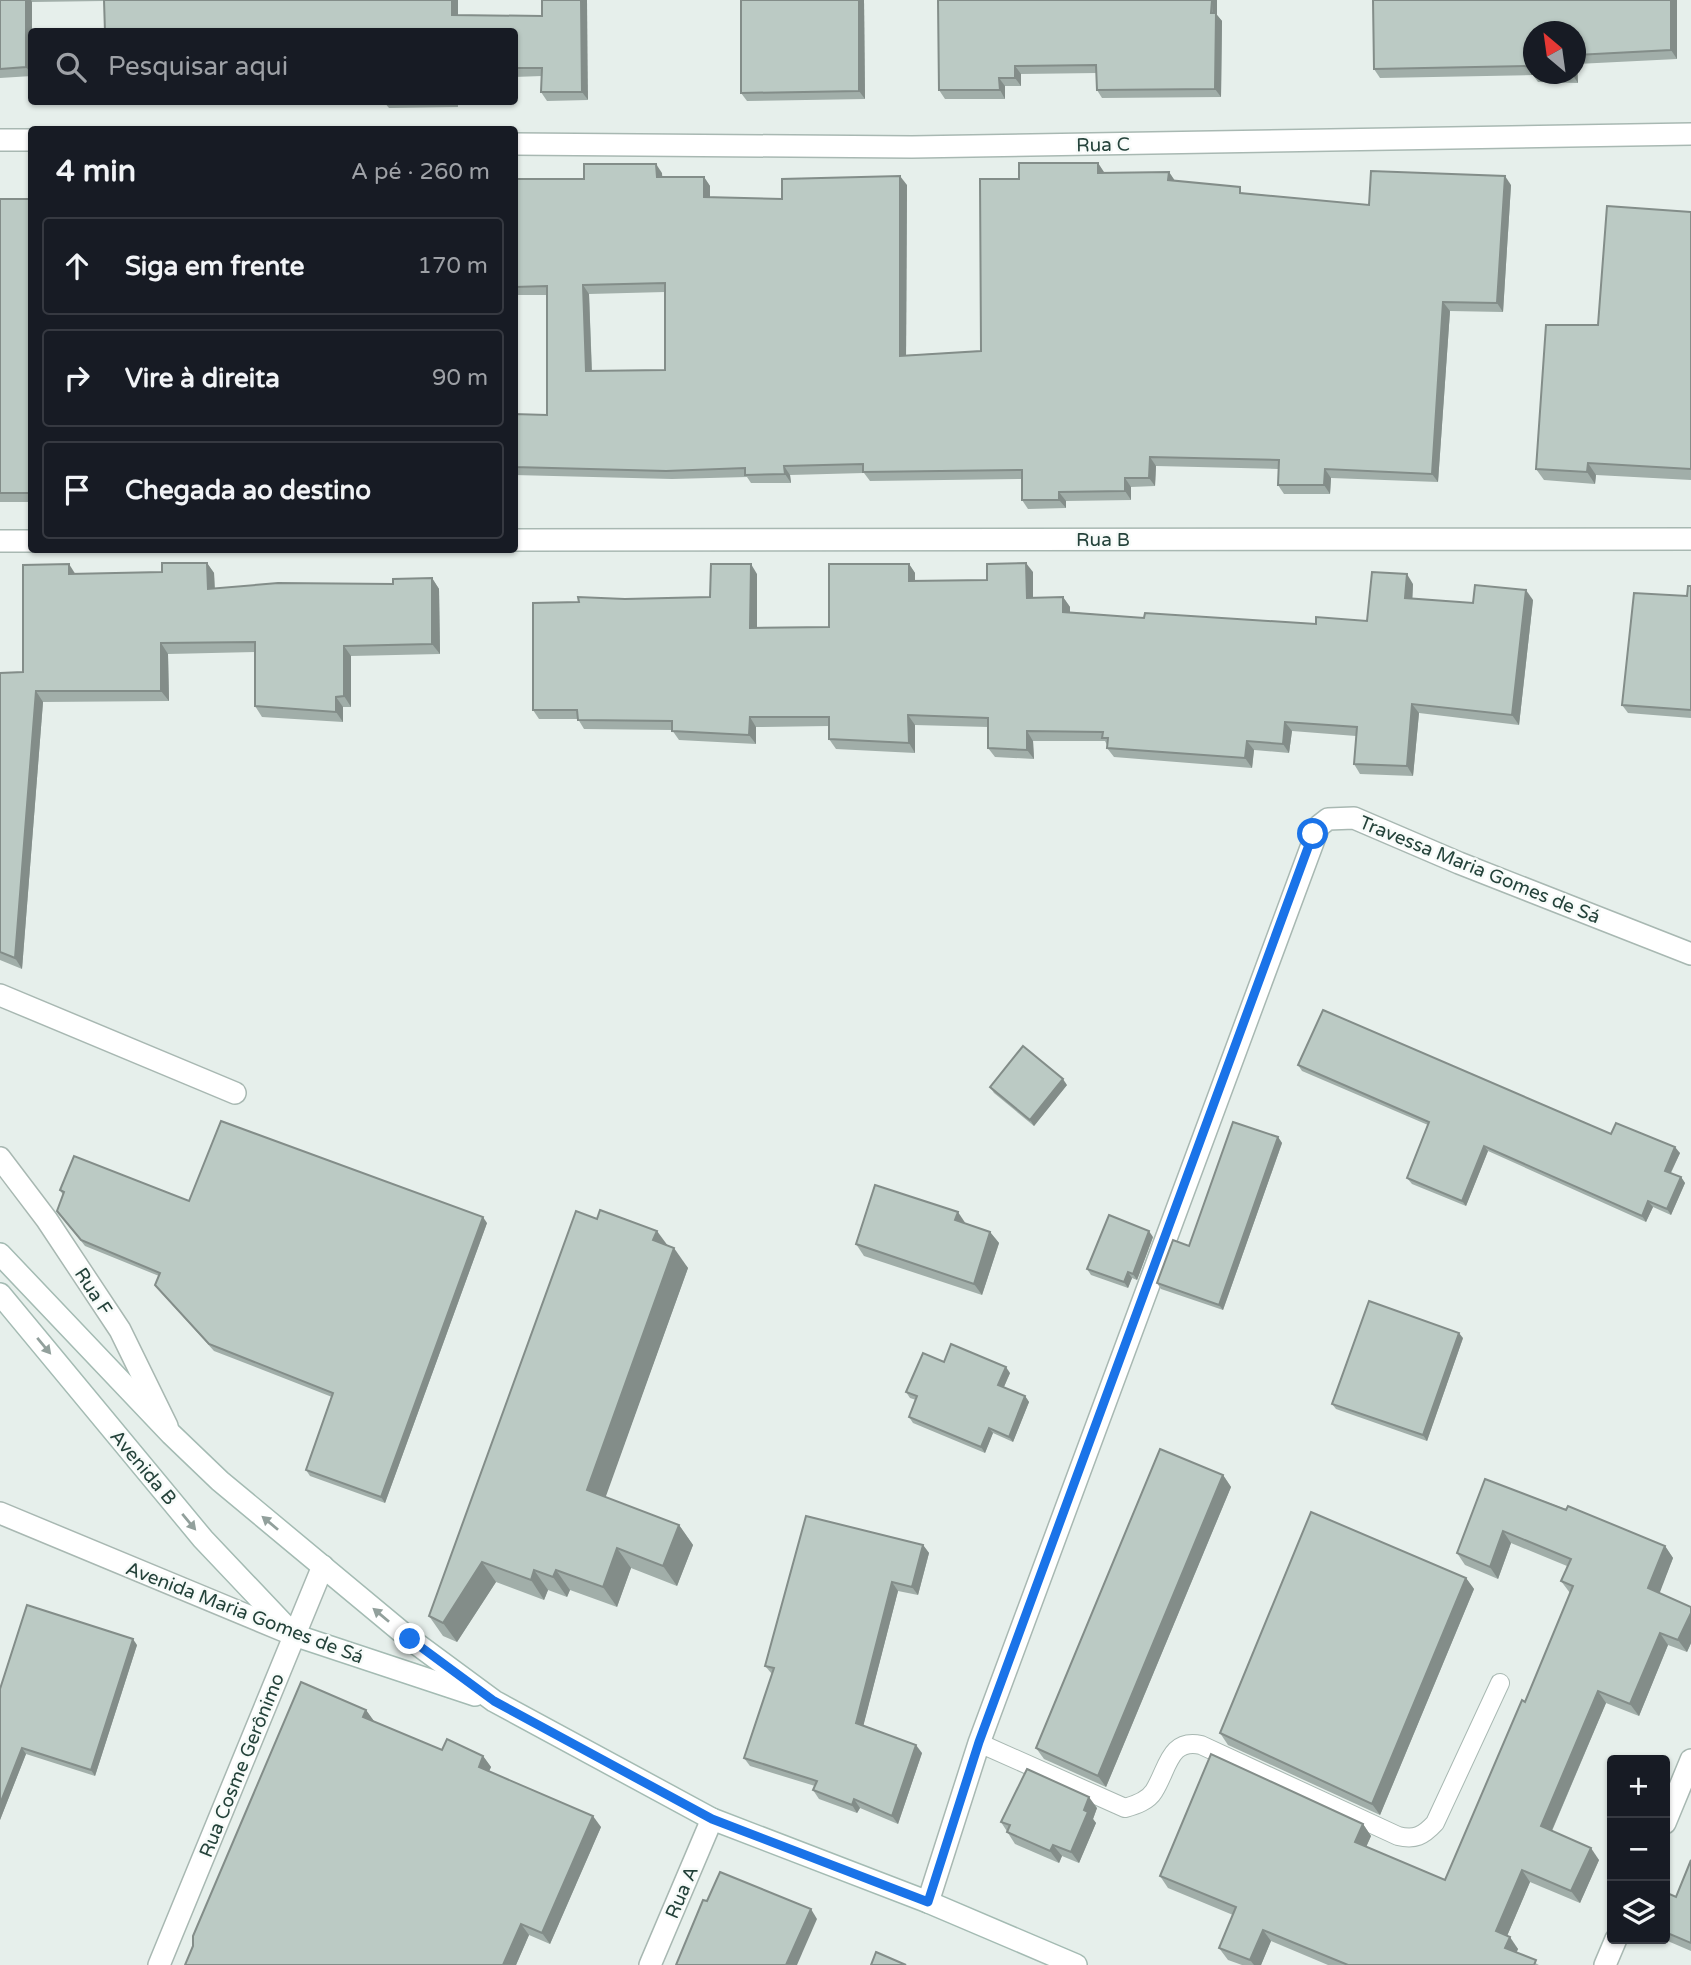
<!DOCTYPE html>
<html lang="pt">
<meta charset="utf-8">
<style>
:root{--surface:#171b24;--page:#242831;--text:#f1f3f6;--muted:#9ea1a6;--line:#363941}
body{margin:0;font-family:"Varela Round",sans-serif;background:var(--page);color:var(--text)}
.controls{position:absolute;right:21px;bottom:21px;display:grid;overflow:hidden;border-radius:7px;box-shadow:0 2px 5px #0004}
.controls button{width:63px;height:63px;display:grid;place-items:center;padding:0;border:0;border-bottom:2px solid var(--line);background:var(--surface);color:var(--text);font:35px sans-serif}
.compass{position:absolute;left:1523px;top:21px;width:63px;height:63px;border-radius:50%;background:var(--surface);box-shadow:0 2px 5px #0004;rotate:331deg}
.stop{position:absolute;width:21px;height:21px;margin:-16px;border:5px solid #1a73e8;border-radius:50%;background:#fff}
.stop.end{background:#1a73e8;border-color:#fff;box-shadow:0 2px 7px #0008}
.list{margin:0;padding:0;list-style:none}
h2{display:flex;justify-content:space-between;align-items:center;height:91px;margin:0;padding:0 28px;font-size:30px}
h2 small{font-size:23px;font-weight:400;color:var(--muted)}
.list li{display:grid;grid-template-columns:46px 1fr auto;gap:21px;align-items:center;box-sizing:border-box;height:98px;margin:0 14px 14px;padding:0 14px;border:2px solid var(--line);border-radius:7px}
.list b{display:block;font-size:26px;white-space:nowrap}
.list em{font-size:23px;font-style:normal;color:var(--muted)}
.icon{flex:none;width:38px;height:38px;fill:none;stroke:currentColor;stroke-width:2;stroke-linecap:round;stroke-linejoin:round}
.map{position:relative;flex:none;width:1691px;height:1965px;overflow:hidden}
.search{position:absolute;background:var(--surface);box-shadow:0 2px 5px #0004;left:28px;top:28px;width:490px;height:77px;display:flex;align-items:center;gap:18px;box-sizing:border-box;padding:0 24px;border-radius:7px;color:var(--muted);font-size:26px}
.panel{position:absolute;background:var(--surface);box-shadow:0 2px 5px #0004;left:28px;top:126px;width:490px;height:427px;border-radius:7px}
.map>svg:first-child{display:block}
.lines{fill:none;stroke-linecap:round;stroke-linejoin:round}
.lane-casing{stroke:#a8b8b2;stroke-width:20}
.street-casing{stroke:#a8b8b2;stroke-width:24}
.secondary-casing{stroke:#a4bbb3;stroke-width:24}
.lane{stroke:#fff;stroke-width:18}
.street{stroke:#fff;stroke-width:21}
.secondary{stroke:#fff;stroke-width:21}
.wall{fill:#a1aea9;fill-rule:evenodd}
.shaded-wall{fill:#838d89}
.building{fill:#bbcac4;stroke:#838d89;stroke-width:2;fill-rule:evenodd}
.oneway{fill:#92a09c}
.route{stroke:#1a73e8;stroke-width:9}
.labels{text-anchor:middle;stroke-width:5;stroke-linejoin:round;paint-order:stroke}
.street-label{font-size:19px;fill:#24423a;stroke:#f7fbf9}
</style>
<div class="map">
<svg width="1691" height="1965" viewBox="0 0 1691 1965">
<rect width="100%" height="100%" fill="#e6efeb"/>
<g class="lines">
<defs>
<path id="lane" d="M979 1743 1125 1808C1136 1805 1148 1801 1154 1791 1168 1769 1169 1738 1201 1745L1398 1836C1415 1840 1423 1836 1435 1823L1500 1683"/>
<g id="street">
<polyline points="0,140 32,140"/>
<polyline points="514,144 912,147 1691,134"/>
<polyline points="514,540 1691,539"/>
<polyline points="0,541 32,541"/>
<polyline points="0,995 235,1093"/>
<polyline points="0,1158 47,1220 120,1330 167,1426"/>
<polyline points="0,1513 294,1635"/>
<polyline points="1665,1823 1691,1760"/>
<polyline points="928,1902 979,1743 1319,826 1328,819 1354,818 1459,863 1691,954"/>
<polyline points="159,1965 323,1566"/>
<polyline points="650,1965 712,1819"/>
<polyline points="1605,1965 1616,1939"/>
</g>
<g id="secondary">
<polyline points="0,1254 171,1434 220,1481 410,1639 494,1701 712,1819 928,1902 1076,1965"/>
<polyline points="0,1294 203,1539 294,1635 475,1695"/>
</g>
</defs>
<use href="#lane" class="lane-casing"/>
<use href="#street" class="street-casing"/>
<use href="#secondary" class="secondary-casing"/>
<use href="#lane" class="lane"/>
<use href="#street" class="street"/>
<use href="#secondary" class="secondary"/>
</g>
<g class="wall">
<polygon points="0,0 458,0 458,15 542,16 588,100 547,101 541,92 542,76 514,77 514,32 104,1 32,2 32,76 0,78"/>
<polygon points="864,0 865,99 747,101 741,93"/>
<polygon points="938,0 1217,0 1217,15 1222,21 1221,97 1102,98 1097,90 1097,73 1021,74 1021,86 1005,86 1005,99 945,99 939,90"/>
<path d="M1373 0H1677V59L1577 64 1578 83 1538 82 1533 75 1380 78 1374 69ZM1534 32H1576V74H1534Z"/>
<polygon points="384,102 458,102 458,107 389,108"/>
<path d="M1098 163 1104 173 1169 172 1175 181 1244 193 1369 205 1511 185 1503 312 1450 311 1438 482 1331 478 1330 494H1284L1278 485V469L1156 466 1155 486 1131 487V500L1066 501V508L1028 509 1022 500V479L870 481 864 473 790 475 791 483H751L747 477 672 479 514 475V414L547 415V295H514V179H584L662 173V177H704L710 186V197L782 199 907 185 906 355 981 351 1019 179ZM665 292V370L592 371 589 294Z"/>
<rect x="0" y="199" width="32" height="303"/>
<polygon points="1691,212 1691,480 1596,475 1595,484 1544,480 1536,469 1598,325"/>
<polygon points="207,563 214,573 215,589 393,584 432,578 439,589 440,654 351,656 351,707 343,707 343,722 262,717 255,706 255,652 168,654 169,701 43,702 22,969 0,960 0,673 23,672 76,574 162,572"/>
<polygon points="909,564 915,573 915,581 987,580 1033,572 1033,598 1063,597 1070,607 1070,612 1144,618 1316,624 1367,621 1413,584 1412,599 1473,603 1533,600 1519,725 1419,713 1413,776 1360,774 1354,764 1356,736 1292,731 1289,753 1254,750 1252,768 1114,757 1107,748 1107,745 1105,741 1033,741 1034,759 995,757 988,748 988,727 915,725 915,753 836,749 829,739 829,726 756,727 756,744 679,740 672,730 584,729 578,719 539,719 533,710 579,602 625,599 710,597 757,574 757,628 829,627"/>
<polygon points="1691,586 1691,718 1628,713 1622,705 1687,596"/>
<polygon points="1298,1065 1611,1134 1680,1153 1671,1173 1681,1177 1685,1183 1671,1215 1653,1207 1646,1222 1488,1151 1466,1206 1412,1184 1407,1178 1428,1125 1302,1071"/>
<polygon points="1067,1085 1034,1126 994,1093 990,1087"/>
<polygon points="1278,1137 1282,1143 1223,1310 1161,1289 1157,1283"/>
<polygon points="60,1190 189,1201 487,1223 385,1503 310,1476 306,1470 332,1397 214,1351 160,1291 155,1285 159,1276 85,1246 57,1211 63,1195"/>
<polygon points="990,1232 999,1243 982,1295 864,1256 856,1244"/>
<polygon points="1153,1237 1137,1280 1132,1278 1128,1288 1091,1275 1087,1269"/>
<polygon points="668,1245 688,1268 605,1497 679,1525 693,1545 677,1586 631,1568 617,1607 570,1590 567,1597 548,1590 544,1600 496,1582 457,1642 443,1636 429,1616"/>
<polygon points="1463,1338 1427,1441 1336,1409 1332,1404"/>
<polygon points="944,1362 1010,1373 1004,1387 1025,1396 1029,1402 1013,1442 993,1433 985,1453 913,1423 909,1417 916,1400 910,1398 906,1392"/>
<polygon points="1223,1475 1231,1487 1106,1787 1044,1759 1036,1748"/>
<polygon points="1485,1479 1665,1546 1673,1558 1659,1593 1691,1607 1691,1643 1687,1652 1668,1645 1639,1716 1606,1703 1552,1831 1599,1860 1580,1903 1530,1882 1507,1936 1518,1949 1516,1953 1539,1965 1328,1965 1271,1941 1261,1965 1242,1965 1228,1960 1219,1948 1233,1915 1168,1888 1160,1876 1363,1824 1371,1836 1366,1847 1445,1880 1525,1702 1570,1593 1561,1581 1567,1566 1511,1543 1498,1579 1465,1565 1457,1553"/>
<polygon points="923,1545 929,1553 918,1595 898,1591 863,1726 922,1753 898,1824 860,1808 857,1813 819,1799 813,1790 815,1786 750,1766 744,1758 772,1674 765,1666"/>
<polygon points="1466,1578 1474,1589 1380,1815 1228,1745 1220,1733"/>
<polygon points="137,1645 95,1776 26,1754 0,1820 0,1689"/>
<polygon points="366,1710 374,1722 442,1750 483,1756 491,1767 489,1771 601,1827 550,1944 529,1935 516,1965 185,1965"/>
<polygon points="1097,1808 1093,1819 1096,1823 1079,1863 1062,1856 1059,1863 1015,1844 1001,1822"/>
<polygon points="1691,1860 1691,1951 1663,1939 1665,1939 1665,1892 1676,1897"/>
</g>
<g class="shaded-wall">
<polygon points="26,0 31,0 32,2 32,75 26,67"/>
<polygon points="452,0 458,0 458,24 452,15"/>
<polygon points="581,0 587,0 588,100 582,92"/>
<polygon points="859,0 864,0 865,99 859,91"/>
<polygon points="1212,0 1217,0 1217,15 1222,21 1221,97 1215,89"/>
<polygon points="1671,0 1677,0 1677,59 1671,50"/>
<polygon points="1576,61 1577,64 1578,83 1572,74 1576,74"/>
<polygon points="1015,66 1021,74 1021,86 1015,78"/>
<polygon points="999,78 1005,86 1005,99 1000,90"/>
<polygon points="1098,163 1104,172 1104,182 1098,173"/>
<polygon points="656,164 662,173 663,186 657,177"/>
<polygon points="1169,172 1175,181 1168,180"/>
<polygon points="900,176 907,185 906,365 900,356"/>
<polygon points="1505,176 1511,185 1503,312 1497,303"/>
<polygon points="704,177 710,186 710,206 704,197"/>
<polygon points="583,285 589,294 592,380 586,371"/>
<polygon points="1443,302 1450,311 1438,482 1432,474"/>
<polygon points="1150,457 1156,466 1155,486 1149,478"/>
<polygon points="1588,463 1596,475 1595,484 1587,472"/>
<polygon points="784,466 790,475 791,483 785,474"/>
<polygon points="1325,469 1331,478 1330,494 1324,485"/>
<polygon points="1125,478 1131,487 1131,500 1125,491"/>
<polygon points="1059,492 1066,501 1066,508 1059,500"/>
<polygon points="207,563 214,573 215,599 208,589"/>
<polygon points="1026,563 1033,572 1033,607 1027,598"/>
<polygon points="69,564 76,575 69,574"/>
<polygon points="751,564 757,574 757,638 750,628"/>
<polygon points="909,564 915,573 915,591 909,581"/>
<polygon points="1407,574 1413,584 1412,608 1405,598"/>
<polygon points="432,578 439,589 440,654 432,644"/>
<polygon points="1526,590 1533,600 1519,725 1512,715"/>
<polygon points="1063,597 1070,607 1070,621 1063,612"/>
<polygon points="161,643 168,654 169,701 161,691"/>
<polygon points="344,646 351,656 351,707 344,696"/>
<polygon points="36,691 43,702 22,969 15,958"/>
<polygon points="336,697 343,707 343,722 336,712"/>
<polygon points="1412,704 1419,713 1413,776 1407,766"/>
<polygon points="908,715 915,725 915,753 909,743"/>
<polygon points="750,717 756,727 756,744 749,735"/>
<polygon points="1285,722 1292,731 1289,753 1283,744"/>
<polygon points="1027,731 1033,741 1034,759 1027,750"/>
<polygon points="1247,741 1254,750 1252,768 1245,758"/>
<polygon points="1063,1079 1067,1085 1034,1126 1030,1120"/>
<polygon points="1278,1137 1282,1143 1223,1310 1219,1305"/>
<polygon points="1484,1146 1488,1151 1466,1206 1462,1201"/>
<polygon points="1675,1147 1680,1153 1669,1176 1665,1171"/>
<polygon points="1681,1177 1685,1183 1671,1215 1667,1209"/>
<polygon points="1648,1201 1653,1207 1646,1222 1642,1216"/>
<polygon points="958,1212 966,1224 955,1220"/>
<polygon points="483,1217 487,1223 385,1503 381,1497"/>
<polygon points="657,1231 671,1250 653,1240"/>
<polygon points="1149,1231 1153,1237 1137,1280 1133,1274"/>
<polygon points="990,1232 999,1243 982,1295 974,1284"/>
<polygon points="674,1248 688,1268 601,1510 587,1490"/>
<polygon points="1128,1272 1132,1278 1128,1288 1124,1282"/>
<polygon points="1459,1333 1463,1338 1427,1441 1423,1435"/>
<polygon points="1006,1367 1010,1373 1002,1391 998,1385"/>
<polygon points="1025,1396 1029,1402 1013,1442 1009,1437"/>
<polygon points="989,1428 993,1433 985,1453 981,1447"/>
<polygon points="1223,1475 1231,1487 1106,1787 1098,1776"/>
<polygon points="679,1525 693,1545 677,1586 663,1566"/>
<polygon points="1503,1531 1511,1543 1498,1579 1490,1567"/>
<polygon points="923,1545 929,1553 918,1595 912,1587"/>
<polygon points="1665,1546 1673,1558 1657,1600 1648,1588"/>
<polygon points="617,1548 631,1568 617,1607 603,1587"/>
<polygon points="482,1562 496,1582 457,1642 443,1623"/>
<polygon points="534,1570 548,1590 544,1600 531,1580"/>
<polygon points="556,1570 570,1590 567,1597 553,1577"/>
<polygon points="1466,1578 1474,1589 1380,1815 1372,1804"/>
<polygon points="892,1582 898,1591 862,1731 856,1723"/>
<polygon points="1691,1613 1691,1643 1687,1652 1678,1640"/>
<polygon points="1660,1633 1668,1645 1639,1716 1630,1704"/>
<polygon points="133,1639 137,1645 95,1776 91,1770"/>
<polygon points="1598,1691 1606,1703 1549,1837 1541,1826"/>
<polygon points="366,1710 374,1721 371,1728 363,1717"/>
<polygon points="916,1745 922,1753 898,1824 892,1816"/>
<polygon points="22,1748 26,1754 0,1820 0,1804"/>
<polygon points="483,1756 491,1767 486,1778 479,1767"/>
<polygon points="1089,1797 1097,1808 1093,1819 1096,1823 1079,1863 1071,1852 1084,1810"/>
<polygon points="854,1799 860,1808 857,1813 852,1805"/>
<polygon points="593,1816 601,1827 550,1944 542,1933"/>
<polygon points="1363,1824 1371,1836 1363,1854 1355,1842"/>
<polygon points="1053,1845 1062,1856 1059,1863 1050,1851"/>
<polygon points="1591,1848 1599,1860 1580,1903 1571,1891"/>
<polygon points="1522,1870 1530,1882 1504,1943 1496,1931"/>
<polygon points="811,1909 817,1919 797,1965 786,1965"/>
<polygon points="521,1924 529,1935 516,1965 503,1965"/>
<polygon points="1263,1930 1271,1941 1261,1965 1254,1965 1250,1960"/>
<polygon points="1510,1937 1518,1949 1513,1960 1505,1948"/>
</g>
<g class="building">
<polygon points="0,0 26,0 26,67 0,69"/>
<polygon points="104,0 452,0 452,15 542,16 542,0 581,0 582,92 541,92 542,68 514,68 514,32 105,32"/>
<polygon points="741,0 859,0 859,91 741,93"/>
<polygon points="938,0 1212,0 1211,13 1216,13 1215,89 1097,90 1096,65 1015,66 1015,78 999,78 1000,90 939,90"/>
<polygon points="1373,0 1671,0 1671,50 1576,55 1576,32 1534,32 1534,74 1572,74 1532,74 1532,66 1374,69"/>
<path d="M1019 163H1098V173L1169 172 1168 180 1240 187V193L1369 205 1371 171 1505 176 1497 303 1443 302 1432 474 1325 469 1324 485H1278L1279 460 1150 457 1149 478H1125V491L1059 492V500H1022V470L863 472V464L784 466 785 474 745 475V468L666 471 514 467V414L547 415V286L514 287V179H584V164H656L657 177H704V197L782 199V179L900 176V356L981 351 980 179H1019ZM665 283V370L586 371 583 285Z"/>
<rect x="0" y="199" width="32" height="294"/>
<polygon points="1607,206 1691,212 1691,469 1588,463 1587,472 1536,469 1546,325 1598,325"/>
<polygon points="162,563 207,563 208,589 278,583 393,584 393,579 432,578 432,644 344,646 344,696 336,697 336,712 255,706 255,642 161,643 161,691 36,691 15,958 0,952 0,673 23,672 23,565 69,564 69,574 162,572"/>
<polygon points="1026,563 1027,598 1063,597 1063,612 1144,618 1145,613 1316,624 1316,617 1367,621 1372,572 1407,574 1405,598 1473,603 1475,585 1526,590 1512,715 1412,704 1407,766 1354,764 1357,727 1285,722 1283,744 1247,741 1245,758 1107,748 1108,738 1102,738 1103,732 1027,731 1027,750 988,748 988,718 908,715 909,743 829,739 829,717 750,717 749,735 672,731 672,721 578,720 577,710 533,710 533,603 579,602 578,597 625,599 710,597 711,564 751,564 750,628 829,627 829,564 909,564 909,581 987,580 987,564"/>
<polygon points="1688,586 1691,586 1691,710 1622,705 1634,593 1687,596"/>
<polygon points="1323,1010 1611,1134 1616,1123 1675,1147 1665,1171 1681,1177 1667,1209 1648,1201 1642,1216 1484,1146 1462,1201 1407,1178 1429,1122 1298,1065"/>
<polygon points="1023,1046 1063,1079 1030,1120 990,1087"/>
<polygon points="221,1121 483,1217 381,1497 306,1470 333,1393 209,1344 155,1285 160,1273 81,1240 57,1211 64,1192 60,1190 74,1156 189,1201"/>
<polygon points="1233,1122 1278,1137 1219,1305 1157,1283 1173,1240 1189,1246"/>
<polygon points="875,1185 958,1212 955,1220 990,1232 974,1284 856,1244"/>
<polygon points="600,1210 657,1231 653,1240 674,1248 587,1490 679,1525 663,1566 617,1548 603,1587 556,1570 553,1577 534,1570 531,1580 482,1562 443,1623 429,1616 576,1211 597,1219"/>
<polygon points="1109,1215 1149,1231 1133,1274 1128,1272 1124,1282 1087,1269"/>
<polygon points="1369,1301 1459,1333 1423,1435 1332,1404"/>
<polygon points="951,1344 1006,1367 998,1385 1025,1396 1009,1437 989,1428 981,1447 909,1417 917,1396 906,1392 923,1353 944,1362"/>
<polygon points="1160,1449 1223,1475 1098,1776 1036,1748"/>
<polygon points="1485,1479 1566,1510 1568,1506 1665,1546 1648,1588 1691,1607 1691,1613 1678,1640 1660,1633 1630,1704 1598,1691 1541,1826 1591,1848 1571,1891 1522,1870 1496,1931 1510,1937 1505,1948 1536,1960 1534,1965 1348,1965 1263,1930 1250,1960 1219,1948 1236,1907 1160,1876 1211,1754 1363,1824 1355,1842 1445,1880 1522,1700 1525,1702 1573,1586 1561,1581 1571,1559 1503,1531 1490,1567 1457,1553"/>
<polygon points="1311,1512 1466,1578 1372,1804 1220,1733"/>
<polygon points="806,1516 923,1545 912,1587 892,1582 856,1723 916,1745 892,1816 854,1799 852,1805 813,1790 817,1781 744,1758 774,1668 765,1666"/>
<polygon points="27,1605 133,1639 91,1770 22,1748 0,1804 0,1689"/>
<polygon points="301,1682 366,1710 363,1717 442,1750 447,1739 483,1756 479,1767 593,1816 542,1933 521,1924 503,1965 185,1965 193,1946 193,1936"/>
<polygon points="1027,1769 1089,1797 1084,1810 1088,1812 1071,1852 1053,1845 1050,1851 1007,1832 1010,1825 1001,1822"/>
<polygon points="1691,1860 1691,1943 1665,1932 1665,1892 1676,1897"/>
<polygon points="720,1872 811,1909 786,1965 676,1965 703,1900 707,1901"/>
<polygon points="876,1952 906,1965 871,1965"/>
</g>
<defs><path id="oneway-solid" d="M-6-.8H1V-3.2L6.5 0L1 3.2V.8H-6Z" transform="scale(1.75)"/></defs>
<g class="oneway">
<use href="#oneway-solid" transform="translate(44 1346) rotate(50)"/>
<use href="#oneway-solid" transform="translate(189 1522) rotate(50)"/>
<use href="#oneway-solid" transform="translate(270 1523) rotate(-140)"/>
<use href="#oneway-solid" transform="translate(381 1615) rotate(-140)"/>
</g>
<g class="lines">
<polyline class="route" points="410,1639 494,1701 712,1819 928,1902 979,1742 1313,834"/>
</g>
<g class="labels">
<g class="street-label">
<text transform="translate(1103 144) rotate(-1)" y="7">Rua C</text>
<text x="1103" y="546">Rua B</text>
<text transform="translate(1480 869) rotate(22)" y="7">Travessa Maria Gomes de Sá</text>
<text transform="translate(94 1291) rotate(57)" y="7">Rua F</text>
<text transform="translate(144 1467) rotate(50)" y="7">Avenida B</text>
<text transform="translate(245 1612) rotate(21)" y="7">Avenida Maria Gomes de Sá</text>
<text transform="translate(241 1765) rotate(-68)" y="7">Rua Cosme Gerônimo</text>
<text transform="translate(681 1892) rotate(-67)" y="7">Rua A</text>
</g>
</g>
</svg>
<div class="controls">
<button>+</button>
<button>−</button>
<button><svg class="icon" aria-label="layers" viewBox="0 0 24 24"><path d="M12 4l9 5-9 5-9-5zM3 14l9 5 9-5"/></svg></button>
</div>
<svg class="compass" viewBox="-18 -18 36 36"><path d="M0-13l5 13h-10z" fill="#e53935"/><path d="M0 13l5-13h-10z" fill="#9ea1a6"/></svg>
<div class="stop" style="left:1313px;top:834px"></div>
<div class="stop end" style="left:410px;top:1639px"></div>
<div class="search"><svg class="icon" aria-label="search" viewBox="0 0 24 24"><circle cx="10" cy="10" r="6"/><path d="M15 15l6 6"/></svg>Pesquisar aqui</div>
<section class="panel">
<h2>4 min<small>A pé · 260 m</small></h2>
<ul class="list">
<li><svg class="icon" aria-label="ahead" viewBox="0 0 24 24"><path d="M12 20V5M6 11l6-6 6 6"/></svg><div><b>Siga em frente</b></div><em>170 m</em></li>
<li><svg class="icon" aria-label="right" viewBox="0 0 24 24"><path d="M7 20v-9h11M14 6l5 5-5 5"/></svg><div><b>Vire à direita</b></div><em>90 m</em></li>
<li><svg class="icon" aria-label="arrive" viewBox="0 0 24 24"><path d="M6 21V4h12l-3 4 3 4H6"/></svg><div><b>Chegada ao destino</b></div></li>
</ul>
</section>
</div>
